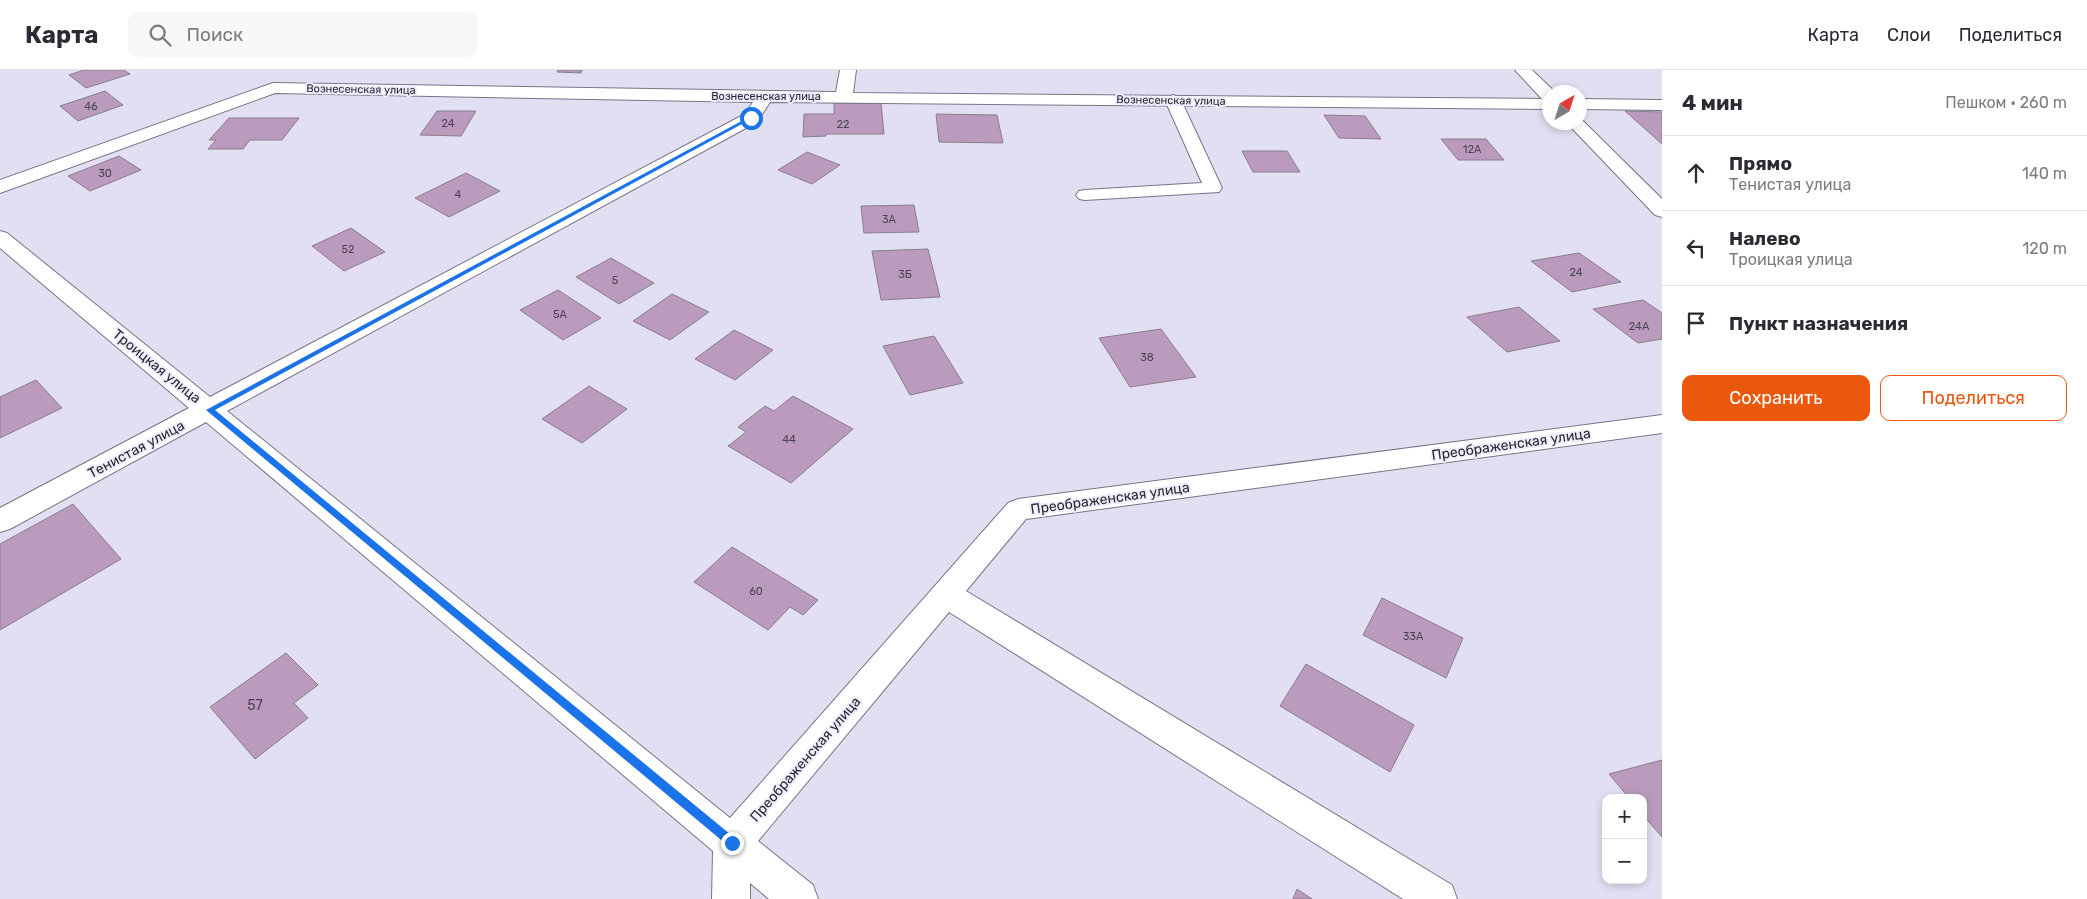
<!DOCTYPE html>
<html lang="ru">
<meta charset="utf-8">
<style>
:root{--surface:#fff;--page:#f7f7f7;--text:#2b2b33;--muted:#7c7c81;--line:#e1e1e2;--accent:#ea580c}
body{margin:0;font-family:Rubik,sans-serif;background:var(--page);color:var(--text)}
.controls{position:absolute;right:15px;bottom:15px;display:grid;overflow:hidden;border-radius:10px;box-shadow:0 2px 8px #0003}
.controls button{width:45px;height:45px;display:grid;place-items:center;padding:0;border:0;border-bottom:1px solid var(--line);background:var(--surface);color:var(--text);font:25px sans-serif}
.compass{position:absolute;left:1542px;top:15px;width:45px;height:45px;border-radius:50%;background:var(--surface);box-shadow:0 2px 8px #0003;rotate:39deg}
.stop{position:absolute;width:15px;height:15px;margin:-11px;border:4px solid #1a73e8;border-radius:50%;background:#fff}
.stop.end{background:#1a73e8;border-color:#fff;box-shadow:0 1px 5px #0008}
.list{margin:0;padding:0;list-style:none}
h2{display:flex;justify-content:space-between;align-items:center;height:65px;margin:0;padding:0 20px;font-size:21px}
h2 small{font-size:16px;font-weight:400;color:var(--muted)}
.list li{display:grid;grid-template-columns:32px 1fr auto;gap:15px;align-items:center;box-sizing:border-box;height:75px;padding:0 20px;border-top:1px solid var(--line)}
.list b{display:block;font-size:19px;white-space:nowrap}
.list p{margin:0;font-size:16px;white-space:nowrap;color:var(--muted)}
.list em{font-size:16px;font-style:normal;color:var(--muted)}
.actions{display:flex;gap:10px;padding:15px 20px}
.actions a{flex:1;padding:11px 0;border:1px solid var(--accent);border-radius:10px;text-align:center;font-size:18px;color:var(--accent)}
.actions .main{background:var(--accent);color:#fff}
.icon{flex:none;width:28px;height:28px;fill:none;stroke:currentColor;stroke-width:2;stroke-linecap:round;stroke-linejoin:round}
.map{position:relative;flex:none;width:1662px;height:829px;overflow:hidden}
header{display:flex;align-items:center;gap:30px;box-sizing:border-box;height:70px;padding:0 25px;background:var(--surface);border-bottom:1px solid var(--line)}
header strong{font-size:24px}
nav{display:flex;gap:28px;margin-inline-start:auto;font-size:18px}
.search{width:350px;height:45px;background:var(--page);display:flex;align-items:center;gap:12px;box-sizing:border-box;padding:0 18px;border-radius:10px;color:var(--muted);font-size:19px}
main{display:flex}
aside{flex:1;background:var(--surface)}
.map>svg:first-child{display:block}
.building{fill:#ba9bbd;stroke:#8a7d8b}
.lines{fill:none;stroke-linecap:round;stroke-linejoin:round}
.service-casing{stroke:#777586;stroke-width:2}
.minor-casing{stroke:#777586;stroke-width:2}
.service{fill:#fff;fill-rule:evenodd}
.minor{fill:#fff;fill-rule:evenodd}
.route{fill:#1a73e8}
.labels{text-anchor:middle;stroke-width:4;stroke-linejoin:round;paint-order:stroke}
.far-street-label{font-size:11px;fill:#28272e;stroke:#efedfd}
.number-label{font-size:11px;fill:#4c4452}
.street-label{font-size:14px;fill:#28272e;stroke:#efedfd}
.near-number-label{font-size:14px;fill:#4c4452}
</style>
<header>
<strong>Карта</strong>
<div class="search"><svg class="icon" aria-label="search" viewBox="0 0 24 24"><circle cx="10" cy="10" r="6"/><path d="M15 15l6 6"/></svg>Поиск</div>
<nav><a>Карта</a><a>Слои</a><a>Поделиться</a></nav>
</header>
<main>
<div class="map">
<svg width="1662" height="829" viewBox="0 0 1662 829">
<rect width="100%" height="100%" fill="#e2dff3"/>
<g class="building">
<polygon points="84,0 124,0 130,4 86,18 69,5"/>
<polygon points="558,0 582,0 581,3 557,2"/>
<polygon points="105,21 123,35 78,51 60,36"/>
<polygon points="834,33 881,33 884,64 826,64 826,66 803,67 804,44 834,44"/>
<polygon points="437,41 476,41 461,66 420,65"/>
<polygon points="1625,41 1662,42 1662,74"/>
<polygon points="936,44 997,45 1003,73 939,72"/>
<polygon points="1324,45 1365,46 1381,69 1339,68"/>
<polygon points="229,48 299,48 282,70 250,70 243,79 208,79 216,70 209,70"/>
<polygon points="1441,69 1486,69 1504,90 1458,90"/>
<polygon points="1242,81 1287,81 1300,102 1253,102"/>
<polygon points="807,82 840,95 812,114 778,100"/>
<polygon points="119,86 141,100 90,121 68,106"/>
<polygon points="466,103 500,121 449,147 415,128"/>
<polygon points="914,135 919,162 864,163 861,136"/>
<polygon points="351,158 385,182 344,201 312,176"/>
<polygon points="928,179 940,227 881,230 872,181"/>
<polygon points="1579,183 1621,212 1572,222 1531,191"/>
<polygon points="611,188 654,213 619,234 576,207"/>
<polygon points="558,220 601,248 563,270 520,240"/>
<polygon points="672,224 709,242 670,270 633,251"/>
<polygon points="1643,230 1662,243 1662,269 1638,273 1593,239"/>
<polygon points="1519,237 1560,271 1507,282 1467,247"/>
<polygon points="1161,259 1196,307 1130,317 1099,268"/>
<polygon points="734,260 773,280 735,310 695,289"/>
<polygon points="934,266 963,313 910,325 883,276"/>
<polygon points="36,310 62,338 0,368 0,327"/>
<polygon points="589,316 627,339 582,373 542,349"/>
<polygon points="793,326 853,359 791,413 728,376 746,362 738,357 765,336 774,341"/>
<polygon points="73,434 121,489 0,560 0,474"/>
<polygon points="732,477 818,530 803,545 790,537 768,560 694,512"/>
<polygon points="1382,528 1463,568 1446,608 1363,565"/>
<polygon points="286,583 318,615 294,633 308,648 255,689 210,637"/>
<polygon points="1306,594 1414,655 1390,702 1280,636"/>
<polygon points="1662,690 1662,767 1643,745 1643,728 1629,728 1609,704"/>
<polygon points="1297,819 1312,829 1293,829"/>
</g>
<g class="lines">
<defs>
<polygon id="service" points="1173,25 1178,27 1181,30 1222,118 1219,122 1085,130 1079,129 1076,125 1079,121 1085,120 1202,113 1165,30 1168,27"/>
<g id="minor">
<polygon points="840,0 856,0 853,23 1542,29 1515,0 1532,0 1555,22 1550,22 1550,39 770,32 757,52 227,341 730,748 1008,433 1018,429 1662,345 1662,363 1026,449 966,521 1452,815 1457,829 1403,829 949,542 758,771 813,815 818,829 769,829 750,813 750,829 712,829 713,781 206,352 10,459 0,462 0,438 189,338 0,178 0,161 7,163 210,327 745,44 753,32 275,23 0,123 0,110 273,13 836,22"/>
<polygon points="1580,29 1662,30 1662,40 1580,39"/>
<polygon points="1580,48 1662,129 1662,147 1655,145 1566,52 1580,52"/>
</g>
</defs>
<use href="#service" class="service-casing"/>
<use href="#minor" class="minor-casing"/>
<use href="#service" class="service"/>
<use href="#minor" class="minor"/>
</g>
<polygon class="route" points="749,47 753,48 215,340 736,769 738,773 736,777 732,779 206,340"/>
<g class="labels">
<g class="far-street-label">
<text transform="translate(361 19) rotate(1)" y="4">Вознесенская улица</text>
<text x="766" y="30">Вознесенская улица</text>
<text transform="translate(1171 30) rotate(1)" y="4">Вознесенская улица</text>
</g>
<g class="number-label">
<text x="91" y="40">46</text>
<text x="448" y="57">24</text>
<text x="843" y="58">22</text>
<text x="1472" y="83">12А</text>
<text x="105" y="107">30</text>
<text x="458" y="128">4</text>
<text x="889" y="153">3А</text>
<text x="348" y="183">52</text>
<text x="1576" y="206">24</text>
<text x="905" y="208">3Б</text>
<text x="615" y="214">5</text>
<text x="560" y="248">5А</text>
<text x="1639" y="260">24А</text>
<text x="1147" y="291">38</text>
<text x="789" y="373">44</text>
<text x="756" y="525">60</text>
<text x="1413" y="570">33А</text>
</g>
<g class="street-label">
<text transform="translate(157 296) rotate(39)" y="5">Троицкая улица</text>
<text transform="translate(1511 374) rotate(-8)" y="5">Преображенская улица</text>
<text transform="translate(136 379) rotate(-28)" y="5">Тенистая улица</text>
<text transform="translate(1110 428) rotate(-8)" y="5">Преображенская улица</text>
<text transform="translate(805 689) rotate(-49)" y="5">Преображенская улица</text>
</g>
<g class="near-number-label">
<text x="255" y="640">57</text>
</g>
</g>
</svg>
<div class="controls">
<button>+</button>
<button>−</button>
</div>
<svg class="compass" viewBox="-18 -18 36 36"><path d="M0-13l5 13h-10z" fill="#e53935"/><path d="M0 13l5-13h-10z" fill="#7c7c81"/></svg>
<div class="stop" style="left:751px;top:48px"></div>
<div class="stop end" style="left:732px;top:773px"></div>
</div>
<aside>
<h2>4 мин<small>Пешком · 260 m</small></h2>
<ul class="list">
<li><svg class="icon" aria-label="ahead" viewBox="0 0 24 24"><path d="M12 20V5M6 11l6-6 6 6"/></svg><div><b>Прямо</b><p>Тенистая улица</p></div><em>140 m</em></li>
<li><svg class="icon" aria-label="left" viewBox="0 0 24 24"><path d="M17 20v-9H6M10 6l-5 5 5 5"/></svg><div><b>Налево</b><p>Троицкая улица</p></div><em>120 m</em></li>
<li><svg class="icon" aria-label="arrive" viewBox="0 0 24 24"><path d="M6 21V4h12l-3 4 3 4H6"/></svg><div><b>Пункт назначения</b></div></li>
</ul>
<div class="actions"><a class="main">Сохранить</a><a>Поделиться</a></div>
</aside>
</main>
